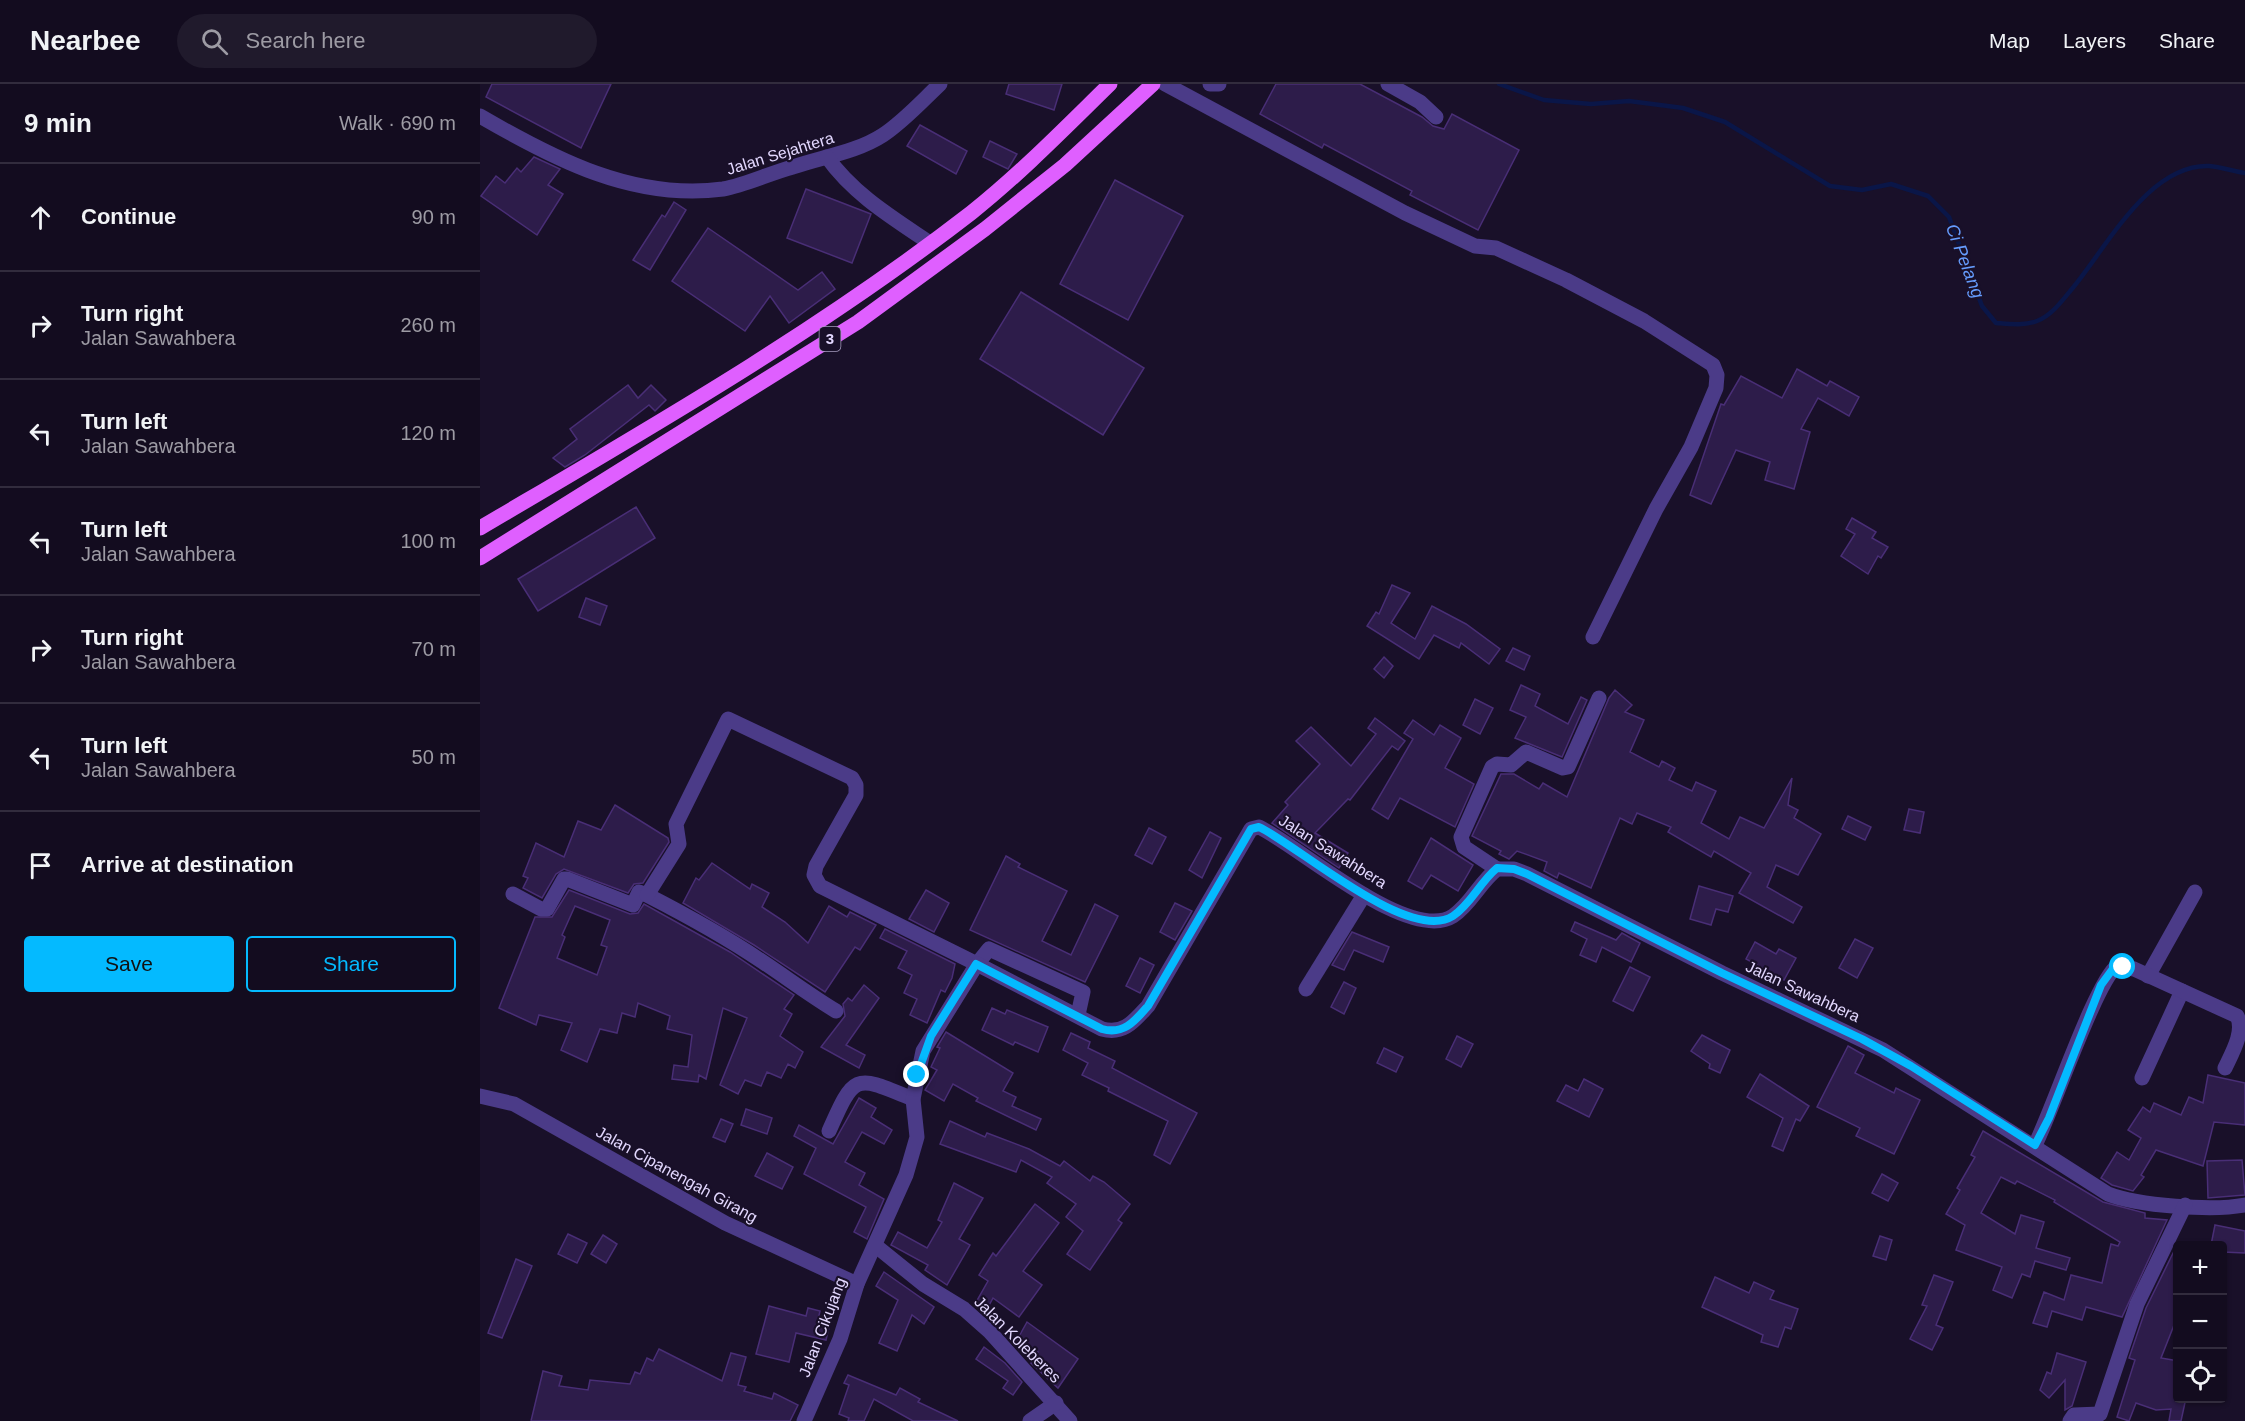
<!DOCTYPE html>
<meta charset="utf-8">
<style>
:root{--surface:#130c1f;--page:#201a2c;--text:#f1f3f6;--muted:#9d9ba4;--line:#322c3d;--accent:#04baff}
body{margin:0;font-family:Helvetica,sans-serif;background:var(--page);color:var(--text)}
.controls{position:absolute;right:18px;bottom:18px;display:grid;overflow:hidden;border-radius:6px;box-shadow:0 2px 4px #0004}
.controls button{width:54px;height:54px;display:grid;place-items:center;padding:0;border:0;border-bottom:2px solid var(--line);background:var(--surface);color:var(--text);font:30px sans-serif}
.stop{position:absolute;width:18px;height:18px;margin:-14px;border:4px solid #04baff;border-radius:50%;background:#fff}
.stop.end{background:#04baff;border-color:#fff;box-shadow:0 2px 6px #0008}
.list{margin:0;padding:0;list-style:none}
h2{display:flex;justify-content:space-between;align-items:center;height:78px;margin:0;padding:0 24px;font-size:26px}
h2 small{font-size:20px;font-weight:400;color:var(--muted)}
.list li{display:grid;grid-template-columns:39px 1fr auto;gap:18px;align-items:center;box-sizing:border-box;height:108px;padding:0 24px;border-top:2px solid var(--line)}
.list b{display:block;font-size:22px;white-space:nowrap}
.list p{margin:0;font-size:20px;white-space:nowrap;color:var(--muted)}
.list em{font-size:20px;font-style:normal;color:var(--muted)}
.actions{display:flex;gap:12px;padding:18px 24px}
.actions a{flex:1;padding:14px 0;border:2px solid var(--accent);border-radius:6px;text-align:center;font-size:21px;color:var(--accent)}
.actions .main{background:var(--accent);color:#111}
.icon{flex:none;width:33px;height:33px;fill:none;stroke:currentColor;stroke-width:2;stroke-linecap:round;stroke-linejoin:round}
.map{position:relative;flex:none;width:1765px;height:1337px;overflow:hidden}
header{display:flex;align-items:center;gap:36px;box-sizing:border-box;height:84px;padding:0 30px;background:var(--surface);border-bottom:2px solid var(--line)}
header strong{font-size:28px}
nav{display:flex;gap:33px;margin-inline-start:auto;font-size:21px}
.search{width:420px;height:54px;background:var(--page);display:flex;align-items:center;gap:15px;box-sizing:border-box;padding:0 21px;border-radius:33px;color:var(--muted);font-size:22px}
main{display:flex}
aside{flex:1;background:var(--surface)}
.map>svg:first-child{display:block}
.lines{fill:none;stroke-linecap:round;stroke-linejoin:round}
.stream{stroke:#0a1648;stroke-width:4.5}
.building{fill:#2d1c4a;stroke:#492e76;stroke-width:1.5;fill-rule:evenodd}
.minor{stroke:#4b3b88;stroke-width:15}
.major{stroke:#df5fff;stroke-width:15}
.route{stroke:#04baff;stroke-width:8}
.labels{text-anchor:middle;stroke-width:4.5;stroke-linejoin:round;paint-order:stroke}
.shield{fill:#191029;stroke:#a69cbf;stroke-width:1.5}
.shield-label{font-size:15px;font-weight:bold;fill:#e3d8ff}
.street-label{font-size:16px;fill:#e3d8ff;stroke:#191029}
.water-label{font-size:18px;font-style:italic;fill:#669dff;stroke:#191029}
</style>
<header>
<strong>Nearbee</strong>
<div class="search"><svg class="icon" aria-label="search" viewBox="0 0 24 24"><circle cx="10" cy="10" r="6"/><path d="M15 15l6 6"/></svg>Search here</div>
<nav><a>Map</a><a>Layers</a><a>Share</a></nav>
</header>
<main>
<aside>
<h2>9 min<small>Walk · 690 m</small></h2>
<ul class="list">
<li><svg class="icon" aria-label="ahead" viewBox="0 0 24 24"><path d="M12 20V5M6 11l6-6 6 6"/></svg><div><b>Continue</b></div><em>90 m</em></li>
<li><svg class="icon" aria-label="right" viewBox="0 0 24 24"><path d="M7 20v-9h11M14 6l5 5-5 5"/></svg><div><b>Turn right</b><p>Jalan Sawahbera</p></div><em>260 m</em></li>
<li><svg class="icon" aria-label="left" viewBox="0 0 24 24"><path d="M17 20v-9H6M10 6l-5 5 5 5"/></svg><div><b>Turn left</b><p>Jalan Sawahbera</p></div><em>120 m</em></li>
<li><svg class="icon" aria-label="left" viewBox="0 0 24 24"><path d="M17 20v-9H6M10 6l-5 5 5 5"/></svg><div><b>Turn left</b><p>Jalan Sawahbera</p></div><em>100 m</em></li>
<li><svg class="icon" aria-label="right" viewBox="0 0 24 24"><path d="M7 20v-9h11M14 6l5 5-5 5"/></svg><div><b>Turn right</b><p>Jalan Sawahbera</p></div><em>70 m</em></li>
<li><svg class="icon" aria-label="left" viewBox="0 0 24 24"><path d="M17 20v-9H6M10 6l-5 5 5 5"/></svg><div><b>Turn left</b><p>Jalan Sawahbera</p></div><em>50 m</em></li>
<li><svg class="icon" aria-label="arrive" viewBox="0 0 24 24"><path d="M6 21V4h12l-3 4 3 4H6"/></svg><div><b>Arrive at destination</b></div></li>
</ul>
<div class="actions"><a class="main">Save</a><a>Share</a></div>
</aside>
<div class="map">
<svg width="1765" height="1337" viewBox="0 0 1765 1337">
<rect width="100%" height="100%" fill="#191029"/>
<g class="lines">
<path class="stream" d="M1019 0 1064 16 1111 20 1149 17 1203 24 1245 38 1350 102 1382 106 1411 100 1448 112 1469 133 1502 222 1516 239C1529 240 1544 242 1557 237 1571 232 1582 217 1591 206 1626 165 1668 80 1729 82 1741 83 1753 87 1765 89"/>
</g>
<g class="building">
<polygon points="12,0 131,0 101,64 6,13"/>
<polygon points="529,0 582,0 574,26 526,10"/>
<polygon points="796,0 880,0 942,33 953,42 964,45 972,30 1039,66 998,146 930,111 932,107 844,60 842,64 780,30"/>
<polygon points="440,41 487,67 476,90 427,62"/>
<polygon points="510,57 537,70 528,85 503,73"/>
<polygon points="54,73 80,85 68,101 83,110 57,151 1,112 16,92 25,99 37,84 41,88"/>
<polygon points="635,96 703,132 648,236 580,200"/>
<polygon points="326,105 391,130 372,179 307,154"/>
<polygon points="194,118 206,126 170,186 153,176 182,131 185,133"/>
<polygon points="228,144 318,206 342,188 355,205 309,239 290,212 265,247 192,197"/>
<polygon points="541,208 664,284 623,351 500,275"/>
<polygon points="1317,285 1347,302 1350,297 1379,313 1369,332 1338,314 1321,345 1330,348 1314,405 1285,396 1290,378 1256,366 1231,420 1210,411 1241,320 1244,321 1261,292 1302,314"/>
<polygon points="148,301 158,314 171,301 186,316 175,327 169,321 105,371 85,383 73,374 97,355 90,345"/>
<polygon points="156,423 175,454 58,527 38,495"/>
<polygon points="1372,434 1396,448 1392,454 1408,463 1401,474 1398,472 1388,490 1361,472 1375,450 1366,445"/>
<polygon points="912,501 930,509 911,539 935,555 952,522 986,540 1020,565 1009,580 981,559 979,564 954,551 939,575 887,542 896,528 899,530"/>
<polygon points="106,514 127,522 120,541 99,533"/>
<polygon points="1033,564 1050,572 1044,586 1026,577"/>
<polygon points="904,573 913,582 904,594 894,585"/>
<polygon points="1041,601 1060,610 1055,622 1088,640 1101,613 1107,616 1082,673 1035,654 1046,633 1030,626"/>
<polygon points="1135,606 1152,621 1145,628 1164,636 1150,668 1179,683 1182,677 1195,684 1189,696 1212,707 1216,698 1236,707 1221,739 1249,755 1260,733 1284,744 1312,694 1308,721 1318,726 1314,734 1341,750 1318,791 1296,781 1287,803 1322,823 1313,839 1259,809 1271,789 1234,767 1231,773 1188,748 1191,743 1157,729 1152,740 1140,734 1111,804 1079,789 1077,794 1064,787 1067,778 1037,767 1029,775 1019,770 1021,767 992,752 1021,690 1034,690 1059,705 1063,699 1087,713 1129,614"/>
<polygon points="995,615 1013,624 1000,650 983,641"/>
<polygon points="895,634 925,657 918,666 912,662 870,716 868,715 835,749 868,769 859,784 792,739 808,721 805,718 840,680 816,657 831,643 871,682 896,650 888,644"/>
<polygon points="933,636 954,651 960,641 981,654 965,684 994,700 975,743 920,714 908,735 892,725 933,655 924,649"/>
<polygon points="135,721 188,754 189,758 163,799 154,800 148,809 84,785 76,790 62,814 43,804 48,794 43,792 56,759 84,773 98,737 121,746"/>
<polygon points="1429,725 1444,728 1440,749 1424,746"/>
<polygon points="1368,732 1391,743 1385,756 1362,745"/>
<polygon points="669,744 686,753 672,780 655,771"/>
<polygon points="730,748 741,754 722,794 709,786"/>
<polygon points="951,754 993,781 978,807 951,791 942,805 928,797"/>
<polygon points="526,772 540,780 538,783 587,807 562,857 591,871 615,820 638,832 605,898 490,846"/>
<polygon points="232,779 270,805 272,800 289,809 282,823 305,838 328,859 349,822 367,833 370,828 396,841 380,866 375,863 345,908 274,861 203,819 216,794 219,796"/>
<polygon points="1219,802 1253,812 1248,828 1236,825 1231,841 1210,835"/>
<path d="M89 806 150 830 158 829 164 820 250 868 314 911 304 925 312 930 300 952 323 968 315 984 308 980 301 994 287 988 281 1002 265 996 258 1010 240 1001 267 934 243 924 226 995 219 991 218 998 192 995 194 981 208 983 212 951 187 945 190 932 158 919 155 933 142 929 137 949 120 945 107 978 81 966 92 939 59 931 56 941 19 924 55 833H72ZM95 822 130 836 121 861 127 863 117 891 77 874 85 853 82 851Z"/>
<polygon points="446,806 469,819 454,848 429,835"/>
<polygon points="695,819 712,827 695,856 680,848"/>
<polygon points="1095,838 1136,856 1142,849 1160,859 1151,878 1122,863 1116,878 1100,871 1107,855 1091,847"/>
<polygon points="405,845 475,880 472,894 465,908 461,906 447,939 430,931 437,915 424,909 432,891 418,884 427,867 400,854"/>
<polygon points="872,848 909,863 903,878 874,866 864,886 852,881"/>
<polygon points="1375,855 1393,864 1377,894 1359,884"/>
<polygon points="1275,858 1296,870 1299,865 1316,874 1304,896 1266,875"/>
<polygon points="660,874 674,881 660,909 646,902"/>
<polygon points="1150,883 1170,893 1153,927 1133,917"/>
<polygon points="864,898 876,904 864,930 851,923"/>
<polygon points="384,901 399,914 366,961 385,971 379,984 341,963 365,932 363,920 368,914 372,917"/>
<polygon points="512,924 525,930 527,926 568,943 558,968 535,958 533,961 502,946"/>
<polygon points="466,948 533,989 523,1007 536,1013 532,1022 561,1035 556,1046 496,1017 498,1014 473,1000 464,1017 445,1006 457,986 451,983 460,964 457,963"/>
<polygon points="591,949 610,958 608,964 635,977 632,984 717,1029 690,1080 674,1071 688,1037 628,1007 629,1004 602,991 608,979 583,966"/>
<polygon points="1222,951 1250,966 1240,989 1229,984 1230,980 1211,967"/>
<polygon points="977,952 993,960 981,983 966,975"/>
<polygon points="1368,962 1384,971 1375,989 1414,1009 1416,1004 1440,1016 1414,1070 1376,1052 1380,1044 1337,1023"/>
<polygon points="904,964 923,973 916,988 897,979"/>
<polygon points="1280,990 1329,1022 1320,1037 1316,1035 1303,1067 1292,1062 1303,1034 1267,1013"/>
<polygon points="1728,991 1765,999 1765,1041 1734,1038 1723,1082 1676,1066 1661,1091 1664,1093 1653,1107 1632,1101 1621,1094 1637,1068 1649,1076 1661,1054 1648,1046 1663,1023 1670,1028 1674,1019 1701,1031 1709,1013 1723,1019"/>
<polygon points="1104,995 1123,1005 1109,1033 1077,1017 1086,1001 1098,1007"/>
<polygon points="379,1014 396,1024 391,1033 412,1046 404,1060 382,1048 365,1078 385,1089 379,1101 404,1115 387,1155 374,1148 386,1123 324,1090 336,1064 314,1052 319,1041 353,1060"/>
<polygon points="266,1025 292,1034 287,1050 261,1041"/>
<polygon points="241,1035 253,1040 245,1058 233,1053"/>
<polygon points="470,1037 505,1053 507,1049 549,1065 580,1082 584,1077 610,1097 613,1092 624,1098 650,1120 638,1136 642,1139 610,1186 587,1170 603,1147 586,1133 596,1120 567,1099 572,1093 541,1076 536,1088 460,1060"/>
<polygon points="1503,1047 1623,1118 1665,1129 1665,1134 1687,1136 1642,1233 1606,1223 1602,1236 1572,1227 1567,1243 1553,1239 1564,1208 1584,1216 1591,1191 1622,1199 1631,1160 1638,1162 1640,1158 1574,1118 1575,1116 1537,1097 1535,1100 1521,1093 1501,1129 1535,1150 1541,1131 1564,1138 1556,1164 1590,1174 1586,1186 1555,1177 1550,1193 1542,1190 1532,1214 1513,1206 1522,1183 1476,1166 1485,1141 1466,1130 1480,1106 1477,1104 1495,1073 1491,1071"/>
<polygon points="287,1069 313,1083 302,1105 275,1092"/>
<polygon points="1762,1076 1765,1111 1728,1114 1727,1077"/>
<polygon points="1402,1090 1418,1099 1408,1117 1392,1109"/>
<polygon points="474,1099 503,1114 479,1155 490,1161 467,1201 445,1186 448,1181 411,1161 418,1148 447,1164 462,1138 458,1136"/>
<polygon points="555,1120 579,1139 543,1187 562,1201 539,1233 513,1214 506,1227 495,1220 508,1197 499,1191 513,1169 516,1172"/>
<polygon points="1735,1141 1765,1147 1765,1169 1743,1168 1743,1161 1731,1161"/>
<polygon points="88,1150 107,1159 97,1179 78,1170"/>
<polygon points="123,1151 137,1160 126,1179 111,1170"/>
<polygon points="1400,1152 1412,1156 1406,1176 1393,1172"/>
<polygon points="1698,1159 1698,1231 1681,1274 1698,1277 1698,1314 1706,1314 1701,1337 1689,1337 1691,1325 1676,1326 1656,1319 1649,1337 1637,1333 1655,1276 1649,1274 1666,1224"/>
<polygon points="36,1175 52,1182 22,1254 8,1249"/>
<polygon points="404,1188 454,1223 444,1240 432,1231 417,1267 399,1259 418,1216 396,1202"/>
<polygon points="1454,1191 1473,1198 1456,1241 1463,1244 1452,1266 1430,1255 1447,1222 1442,1221"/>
<polygon points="1235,1193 1269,1209 1274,1198 1294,1207 1290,1215 1318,1225 1311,1245 1305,1243 1298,1263 1281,1258 1283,1251 1222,1223"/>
<polygon points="289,1222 326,1232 328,1224 340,1227 338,1236 350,1239 346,1256 316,1249 309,1278 276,1270"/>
<polygon points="547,1238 598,1275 578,1304 551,1279 558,1268 537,1256"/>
<polygon points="504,1263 525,1279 542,1298 533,1311 523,1304 528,1297 496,1275"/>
<polygon points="179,1265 242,1297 251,1269 266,1273 258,1301 266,1303 264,1307 292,1315 294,1309 318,1321 310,1337 51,1337 63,1287 82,1292 79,1302 108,1306 110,1296 150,1300 155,1288 160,1290 167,1274 173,1277"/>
<polygon points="1577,1269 1606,1278 1592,1322 1585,1326 1585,1296 1569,1314 1560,1306 1567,1288 1571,1290"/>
<polygon points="368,1291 416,1311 420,1304 440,1315 438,1318 478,1337 433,1337 394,1315 384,1337 368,1337 369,1334 359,1330 369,1301 364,1299"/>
</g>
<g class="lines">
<g class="minor">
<polyline points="685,0 925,129 995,162 1016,164 1086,196 1164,237 1233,281 1237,291 1236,304 1211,363 1176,425 1113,553"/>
<polyline points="730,0 739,0"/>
<polyline points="908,0 940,18 956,33"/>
<path d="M0 32C74 75 154 117 243 105 266 101 290 89 313 83 342 73 377 68 403 51 424 37 442 17 460 0"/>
<path d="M347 73C373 110 413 134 450 159"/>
<polyline points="1017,785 984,763 981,753 1012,683 1017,680 1031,681 1046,668 1083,684 1088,683 1119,614"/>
<path d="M33 810 61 825H67L84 795H87L153 821 159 808 167 811C206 831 246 853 283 878 307 894 331 912 356 927"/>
<polyline points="167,811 199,760 196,740 248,635 372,694 376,701 376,711 336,782 334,791 340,802 497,880 509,865 603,908 598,931"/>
<polyline points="1668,892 1715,808"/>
<polyline points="826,905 884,811"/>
<polyline points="1662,994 1702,907"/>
<polyline points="0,1012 34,1020 245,1139 377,1200"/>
<path d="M349 1047C375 988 375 991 433 1015"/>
<path d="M1555 1061C1572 1028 1616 897 1637 882L1654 885 1757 932C1765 947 1752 969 1745 984"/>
<polyline points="396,1162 443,1200 484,1225 510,1248 590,1337"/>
<path d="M324 1337 360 1255 377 1200 426 1091 437 1053 433 1015 443 967 497 880 622 945C644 951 654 937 668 922L771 745 779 743C819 762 929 860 973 832 991 820 1000 798 1017 785H1034L1047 790 1242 889 1403 966 1628 1110C1658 1122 1733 1127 1765 1121"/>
<polyline points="550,1337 576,1319"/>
<polyline points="1590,1337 1594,1331 1620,1330 1657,1220 1705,1121"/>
</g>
<g class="major">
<path d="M0 444C168 345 336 249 491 129 540 90 585 44 630 0"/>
<polyline points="0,474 378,238 505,145 585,81 673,0"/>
</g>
</g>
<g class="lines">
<path class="route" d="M437 991 451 952 496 880 622 945C644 951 655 937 668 922L771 745 779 743C819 762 929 860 973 832 991 820 1000 798 1017 784L1034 785 1047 790 1242 889 1382 955 1431 982 1555 1061 1569 1034 1621 901 1632 886 1643 883"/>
</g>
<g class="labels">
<rect class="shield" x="339.5" y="243" width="21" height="24" rx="4.5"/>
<g class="shield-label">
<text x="350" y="260">3</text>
</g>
<g class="street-label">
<text transform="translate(300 69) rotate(-17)" y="6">Jalan Sejahtera</text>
<text transform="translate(853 767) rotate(32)" y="6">Jalan Sawahbera</text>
<text transform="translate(1323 907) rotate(25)" y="6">Jalan Sawahbera</text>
<text transform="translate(197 1090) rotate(29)" y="6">Jalan Cipanengah Girang</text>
<text transform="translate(342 1243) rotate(-69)" y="6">Jalan Cikujang</text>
<text transform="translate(538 1255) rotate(45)" y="6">Jalan Koleberes</text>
</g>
<g class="water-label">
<text transform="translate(1485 177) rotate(69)" y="6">Ci Pelang</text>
</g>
</g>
</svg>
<div class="controls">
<button>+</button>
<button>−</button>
<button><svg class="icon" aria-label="locate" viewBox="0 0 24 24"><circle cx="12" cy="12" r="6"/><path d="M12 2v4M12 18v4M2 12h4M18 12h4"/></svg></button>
</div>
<div class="stop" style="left:1643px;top:883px"></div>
<div class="stop end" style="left:437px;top:991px"></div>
</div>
</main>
